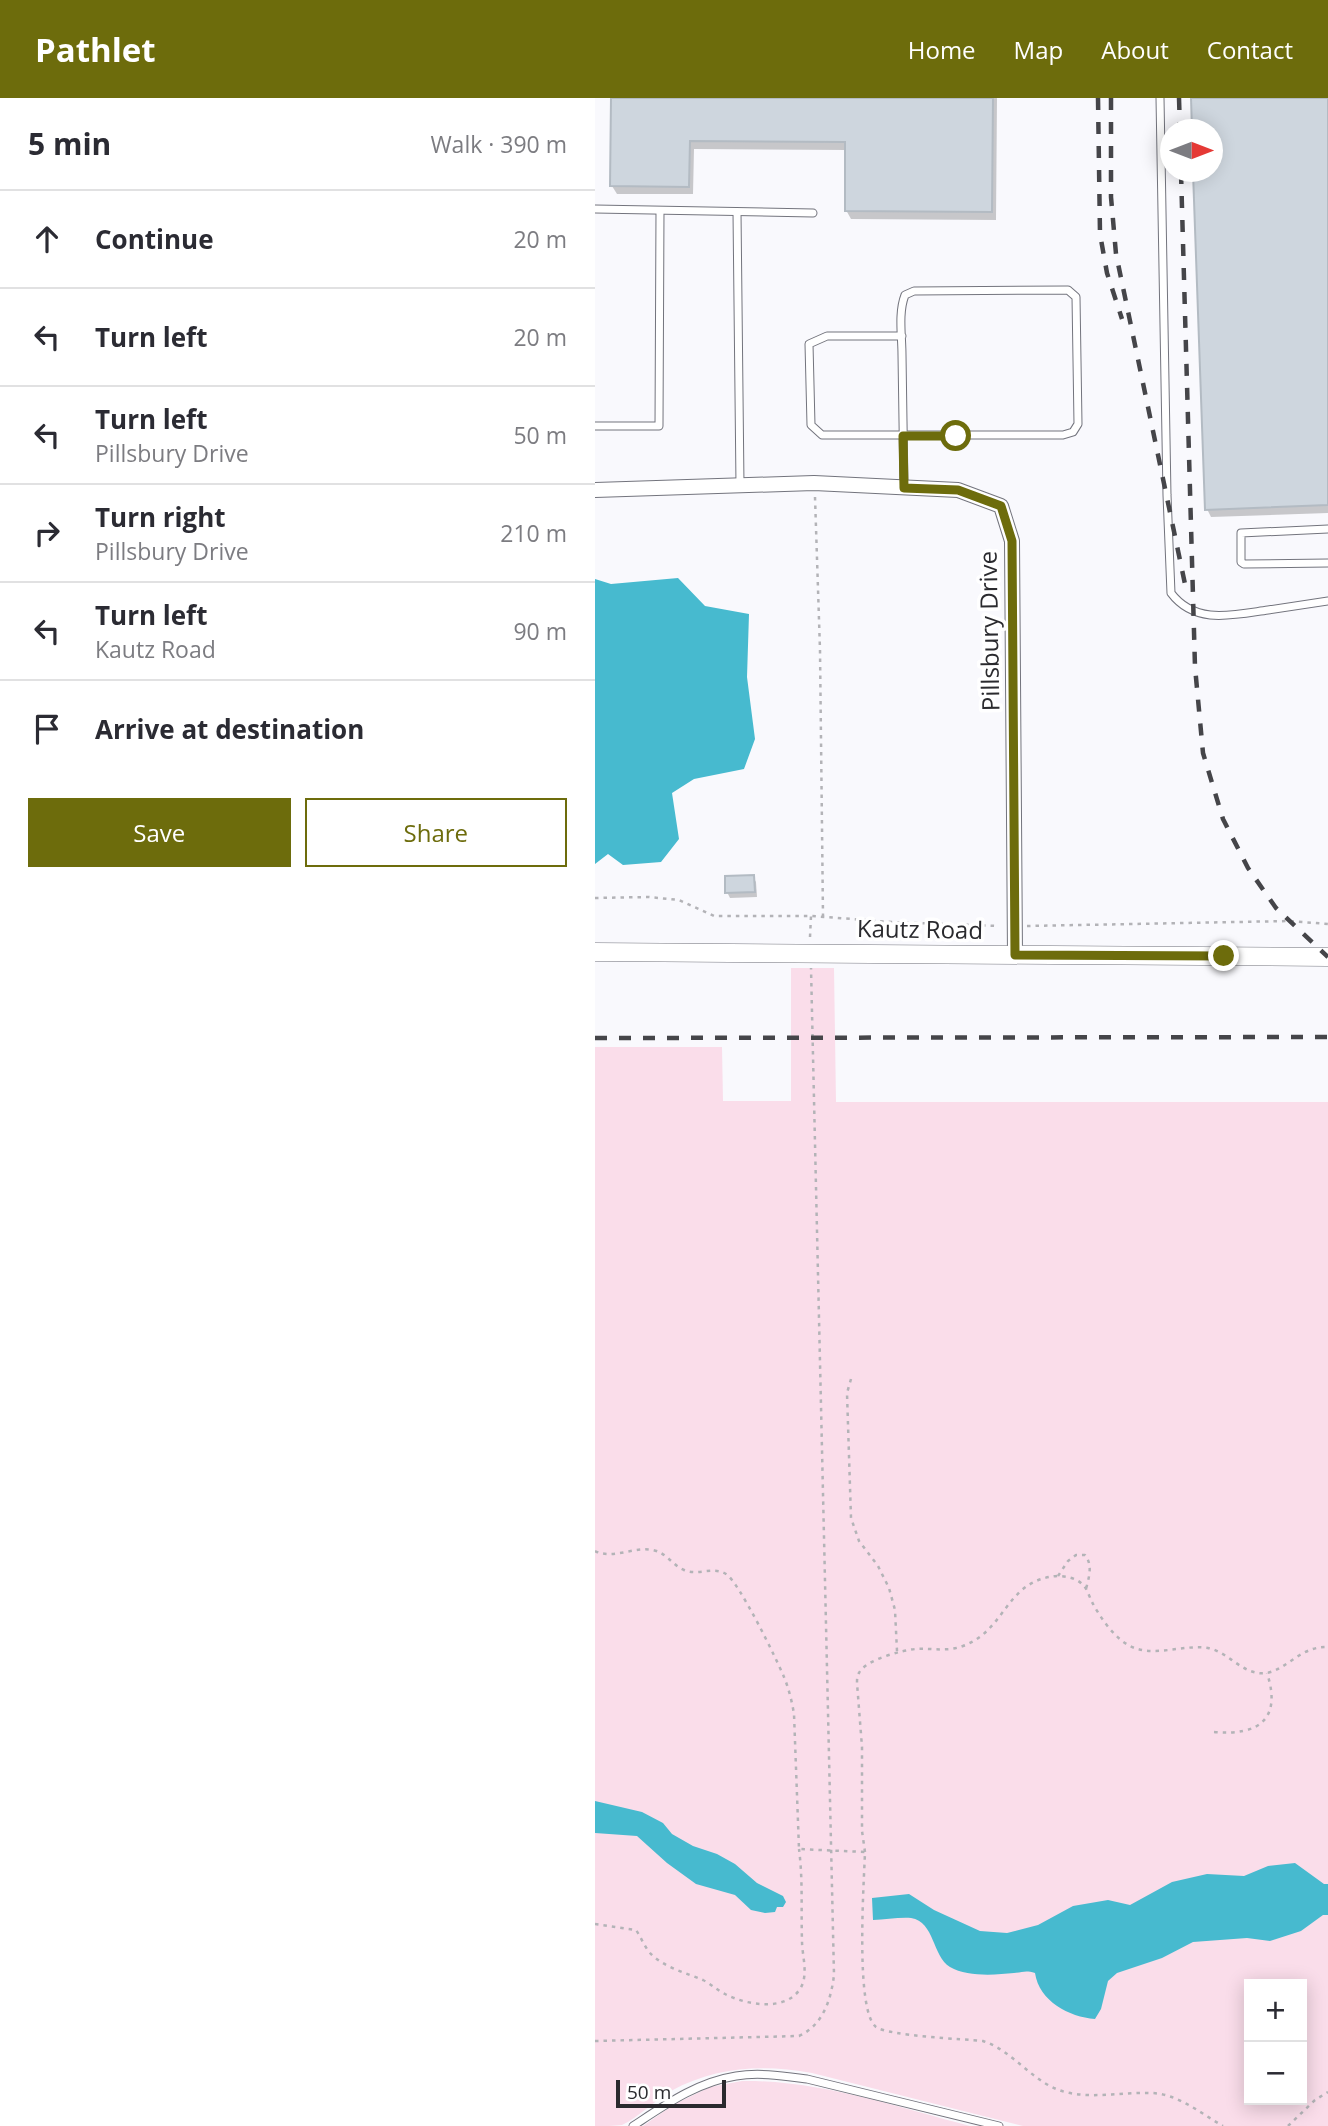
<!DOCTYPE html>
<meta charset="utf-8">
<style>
:root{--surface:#fff;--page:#f7f7f7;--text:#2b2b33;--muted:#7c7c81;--line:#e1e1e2;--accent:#6d6c0c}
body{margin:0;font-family:"Open Sans",sans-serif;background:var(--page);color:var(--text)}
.controls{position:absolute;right:21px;bottom:21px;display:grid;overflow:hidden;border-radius:0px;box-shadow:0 4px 18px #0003}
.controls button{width:63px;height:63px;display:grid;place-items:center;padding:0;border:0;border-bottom:2px solid var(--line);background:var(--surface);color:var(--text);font:35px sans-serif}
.compass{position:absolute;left:565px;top:21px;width:63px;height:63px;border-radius:50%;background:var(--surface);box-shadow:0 4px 18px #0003;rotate:90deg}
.scale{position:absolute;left:21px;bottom:18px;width:110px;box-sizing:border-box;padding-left:7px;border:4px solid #2a2a2e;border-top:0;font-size:19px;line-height:24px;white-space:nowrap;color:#2a2a2e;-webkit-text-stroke:5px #fff;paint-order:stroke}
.stop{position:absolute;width:21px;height:21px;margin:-16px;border:5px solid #6d6c0c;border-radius:50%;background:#fff}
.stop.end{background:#6d6c0c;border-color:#fff;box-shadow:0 2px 7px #0008}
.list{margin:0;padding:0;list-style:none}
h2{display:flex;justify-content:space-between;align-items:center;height:91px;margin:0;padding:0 28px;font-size:30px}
h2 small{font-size:23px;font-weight:400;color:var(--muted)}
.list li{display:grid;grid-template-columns:46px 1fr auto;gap:21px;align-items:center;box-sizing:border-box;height:98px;padding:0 28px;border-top:2px solid var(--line)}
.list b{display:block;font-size:26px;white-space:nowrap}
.list p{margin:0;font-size:23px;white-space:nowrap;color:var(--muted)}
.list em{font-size:23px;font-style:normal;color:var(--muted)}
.actions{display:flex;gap:14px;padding:21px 28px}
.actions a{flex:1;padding:16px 0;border:2px solid var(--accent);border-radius:0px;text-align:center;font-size:24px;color:var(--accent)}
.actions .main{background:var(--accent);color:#fff}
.icon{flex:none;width:38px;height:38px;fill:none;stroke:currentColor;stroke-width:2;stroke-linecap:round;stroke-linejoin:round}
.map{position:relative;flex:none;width:733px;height:2028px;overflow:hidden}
header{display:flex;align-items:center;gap:42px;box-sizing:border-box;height:98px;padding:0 35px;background:var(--accent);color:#fff}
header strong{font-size:33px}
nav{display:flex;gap:38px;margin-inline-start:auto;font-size:24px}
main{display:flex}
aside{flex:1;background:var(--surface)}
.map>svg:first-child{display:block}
.green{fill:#faddea;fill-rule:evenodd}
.water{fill:#47bacf}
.shadow{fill:#0003}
.building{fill:#ced6de;stroke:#b3bbc3;stroke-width:2}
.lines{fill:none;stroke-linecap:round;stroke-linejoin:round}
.service-casing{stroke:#73747d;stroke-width:9}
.minor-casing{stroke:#73747d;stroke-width:16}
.tertiary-casing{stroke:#73747d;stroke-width:19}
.path{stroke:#b3b3b7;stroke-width:2.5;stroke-dasharray:3.5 5;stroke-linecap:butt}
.service{stroke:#fff;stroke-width:7}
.minor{stroke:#fff;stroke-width:14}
.tertiary{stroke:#fff;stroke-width:18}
.rail{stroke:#454549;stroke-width:4.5;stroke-dasharray:12 12;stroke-linecap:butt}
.route{stroke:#6d6c0c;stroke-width:9}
.labels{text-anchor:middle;stroke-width:7;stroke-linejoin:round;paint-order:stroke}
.street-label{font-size:24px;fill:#2a2a2e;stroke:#fff}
</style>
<header>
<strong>Pathlet</strong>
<nav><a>Home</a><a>Map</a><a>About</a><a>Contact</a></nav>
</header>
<main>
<aside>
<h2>5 min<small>Walk · 390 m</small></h2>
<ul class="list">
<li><svg class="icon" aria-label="ahead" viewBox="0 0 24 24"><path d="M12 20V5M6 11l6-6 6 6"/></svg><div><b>Continue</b></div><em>20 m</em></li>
<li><svg class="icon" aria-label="left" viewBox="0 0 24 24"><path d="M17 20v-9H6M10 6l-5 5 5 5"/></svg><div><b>Turn left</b></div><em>20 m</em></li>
<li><svg class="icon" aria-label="left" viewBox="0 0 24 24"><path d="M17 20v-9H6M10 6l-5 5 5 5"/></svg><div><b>Turn left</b><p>Pillsbury Drive</p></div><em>50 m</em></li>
<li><svg class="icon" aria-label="right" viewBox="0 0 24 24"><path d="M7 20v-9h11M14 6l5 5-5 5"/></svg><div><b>Turn right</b><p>Pillsbury Drive</p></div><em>210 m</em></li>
<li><svg class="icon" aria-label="left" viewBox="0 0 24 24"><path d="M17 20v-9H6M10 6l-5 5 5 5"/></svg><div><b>Turn left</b><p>Kautz Road</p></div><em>90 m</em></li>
<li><svg class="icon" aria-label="arrive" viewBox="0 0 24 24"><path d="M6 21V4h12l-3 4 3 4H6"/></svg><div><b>Arrive at destination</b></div></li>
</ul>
<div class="actions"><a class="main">Save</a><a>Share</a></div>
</aside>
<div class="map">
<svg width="733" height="2028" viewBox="0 0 733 2028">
<rect width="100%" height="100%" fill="#f9f9fd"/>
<g class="green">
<path d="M196 870H239L241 1004H733V2028H428L217 1975C167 1966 120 1969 76 1993 59 2003 44 2019 27 2027 20 2028 8 2028 0 2028V949H127L128 1003H196ZM654 1886H707V2002H654Z"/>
<path d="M147 1983C225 1982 301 2009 375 2028H48L78 2007 115 1989Z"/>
</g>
<g class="water">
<polygon points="83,480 110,508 154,516 152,579 160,641 149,671 99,681 77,695 84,741 66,764 28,767 13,756 0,766 0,481 16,486"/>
<polygon points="0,1703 47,1714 68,1725 77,1736 98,1748 122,1756 140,1766 162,1785 188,1798 191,1804 188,1809 182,1809 180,1814 170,1815 156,1812 140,1797 101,1786 72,1765 42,1738 0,1735"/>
<path d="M700 1765 729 1786H733V1817H728L706 1833 675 1843 652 1840 598 1844 567 1860 522 1875 513 1883 506 1911 500 1921C474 1919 444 1903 440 1875 431 1872 428 1874 419 1875 400 1877 372 1879 355 1869 337 1858 340 1824 316 1820 304 1819 290 1822 278 1822L277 1800 314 1796 339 1812 385 1833 412 1835 443 1827 478 1808 513 1802 535 1807 577 1784 612 1776 649 1778 673 1768Z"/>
</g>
<g class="shadow">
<polygon points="18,0 402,0 401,122 256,121 251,112 252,52 99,51 98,96 22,96 17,88"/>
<polygon points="597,0 733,0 733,415 616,419 612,411 600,74 618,74 618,32"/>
<polygon points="158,779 161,784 162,799 135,800 132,794"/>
</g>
<g class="building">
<polygon points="16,0 398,0 397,114 250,113 250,44 95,43 94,89 15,88"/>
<polygon points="596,0 733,0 733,407 610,412 598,74 618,74 618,32 597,32"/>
<polygon points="159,777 160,794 130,795 130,778"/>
</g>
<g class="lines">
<defs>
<g id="service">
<path d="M565 0 572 397 576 495C600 527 638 517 673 512 693 509 713 506 733 503"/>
<polyline points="0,111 218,115"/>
<polyline points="142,114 145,387"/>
<path d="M307 238H232L214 246 216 327 227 337H468L478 334 483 326 481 199 473 192 319 193 310 197C303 215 307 238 307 257 308 301 308 345 309 389"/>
<polyline points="0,328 64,328 65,113"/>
<polyline points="733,431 646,435 646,464 649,466 733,465"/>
<path d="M38 2028C70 2007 102 1984 141 1978 164 1974 189 1978 212 1981L404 2028"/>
</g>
<polyline id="minor" points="0,392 219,385 363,392 406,408 417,443 420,857"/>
<polyline id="tertiary" points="0,854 733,859"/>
</defs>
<use href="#service" class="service-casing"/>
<use href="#minor" class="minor-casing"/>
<use href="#tertiary" class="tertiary-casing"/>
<g class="path">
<polyline points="220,399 225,552 228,818"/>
<polyline points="0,800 54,799 84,802 119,818 216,818 297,824 404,828"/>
<polyline points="432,828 694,823 733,826"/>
<polyline points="215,839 216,818"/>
<polyline points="256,1281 252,1295 256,1420 264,1443 283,1468 294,1490 300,1512 302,1553"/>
<path d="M0 1453C18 1462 39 1448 58 1452 72 1455 77 1467 89 1472 103 1478 118 1468 131 1476 144 1484 182 1562 189 1579 194 1591 197 1604 199 1616L204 1751 270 1754C269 1784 260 1913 281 1929 294 1938 368 1941 388 1943 419 1953 437 1985 470 1994 498 2001 527 1994 555 1995 582 1995 605 2015 628 2028"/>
<path d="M463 1478 473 1463 481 1457H490C498 1467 494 1479 491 1491"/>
<path d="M619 1634C664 1638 687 1621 672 1575"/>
<path d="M270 1754 267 1733V1649L262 1585C262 1582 262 1578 264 1575 270 1562 307 1552 321 1551 338 1550 352 1554 368 1548 412 1532 410 1482 462 1478 471 1478 481 1480 487 1486 492 1490 494 1498 497 1504 505 1519 519 1540 535 1548 559 1560 588 1546 613 1550 634 1554 648 1578 671 1575 692 1572 705 1548 733 1549"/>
<path d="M0 1826 41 1832C46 1839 49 1848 55 1855 68 1869 91 1875 108 1882 116 1886 122 1892 130 1896 151 1907 190 1914 205 1891 214 1877 207 1858 207 1843 206 1812 208 1782 204 1751"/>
<path d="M0 1943 204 1938C228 1927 236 1902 239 1877L216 870"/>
<polyline points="693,2028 720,2002 733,1994"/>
</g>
<use href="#service" class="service"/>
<use href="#minor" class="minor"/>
<use href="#tertiary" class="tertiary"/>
<g class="rail">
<polyline points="503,0 505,136 512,175 527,221"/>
<polyline points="516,0 516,99 521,156 590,486"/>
<polyline points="584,0 585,32"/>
<polyline points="586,74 600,569 608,655 628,721 653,770 681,810 733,859"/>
<polyline points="0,940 733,939"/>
</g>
</g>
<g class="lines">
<polyline class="route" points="361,338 308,338 309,390 363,392 406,408 417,443 420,857 629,858"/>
</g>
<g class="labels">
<g class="street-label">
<text transform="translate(395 533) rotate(-91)" y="8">Pillsbury Drive</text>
<text transform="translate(325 832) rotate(1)" y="8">Kautz Road</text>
</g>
</g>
</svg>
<div class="controls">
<button>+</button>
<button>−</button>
</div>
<svg class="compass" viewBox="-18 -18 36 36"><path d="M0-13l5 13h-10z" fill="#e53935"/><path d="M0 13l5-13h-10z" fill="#7c7c81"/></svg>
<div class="scale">50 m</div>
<div class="stop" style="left:361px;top:338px"></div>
<div class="stop end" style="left:629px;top:858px"></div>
</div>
</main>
